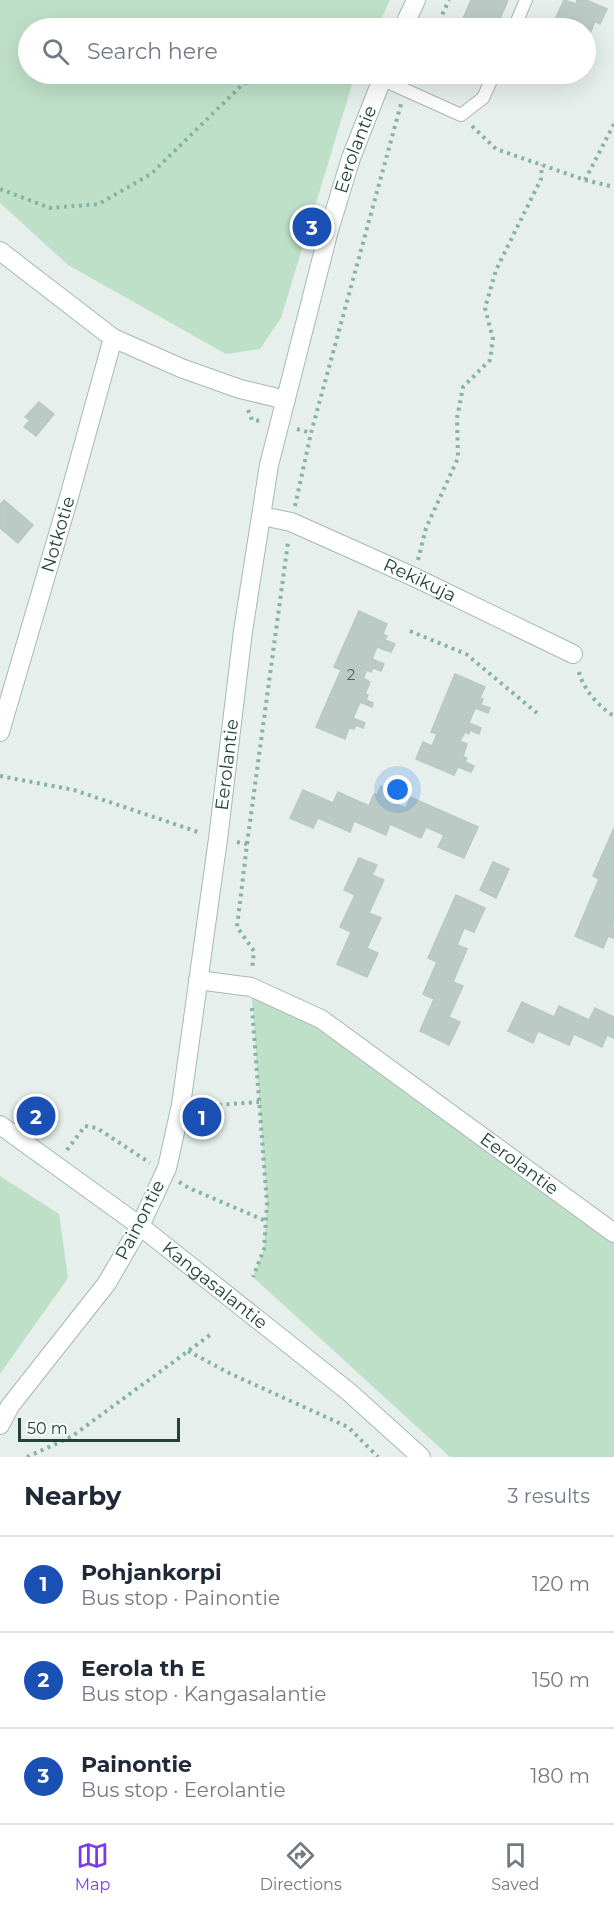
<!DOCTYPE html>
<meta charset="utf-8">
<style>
:root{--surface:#fff;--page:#f6f6f7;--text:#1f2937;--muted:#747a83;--line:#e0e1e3;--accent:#7c3aed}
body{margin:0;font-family:Montserrat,sans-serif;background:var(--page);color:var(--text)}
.scale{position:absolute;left:18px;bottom:15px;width:162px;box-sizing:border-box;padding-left:6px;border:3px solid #24423a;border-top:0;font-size:16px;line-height:21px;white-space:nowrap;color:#24423a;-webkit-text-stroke:4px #f7fbf9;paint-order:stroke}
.you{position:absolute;left:398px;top:790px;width:21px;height:21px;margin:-15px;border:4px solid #fff;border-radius:50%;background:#1a73e8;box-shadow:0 0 0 9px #1a73e833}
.badge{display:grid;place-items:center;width:39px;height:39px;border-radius:50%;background:var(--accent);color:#fff;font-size:20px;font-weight:700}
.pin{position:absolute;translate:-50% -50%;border:3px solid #fff;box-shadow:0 2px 6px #0006}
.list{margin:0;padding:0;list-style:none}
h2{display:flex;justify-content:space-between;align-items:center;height:78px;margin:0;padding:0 24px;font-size:26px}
h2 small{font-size:20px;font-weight:400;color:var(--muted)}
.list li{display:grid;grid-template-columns:39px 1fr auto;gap:18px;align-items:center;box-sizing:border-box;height:96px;padding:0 24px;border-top:2px solid var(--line)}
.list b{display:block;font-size:22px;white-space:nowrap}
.list p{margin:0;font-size:20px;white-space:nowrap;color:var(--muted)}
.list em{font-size:20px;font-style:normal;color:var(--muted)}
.icon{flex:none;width:33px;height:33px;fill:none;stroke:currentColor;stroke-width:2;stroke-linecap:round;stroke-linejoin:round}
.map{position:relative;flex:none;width:614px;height:1457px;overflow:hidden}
.search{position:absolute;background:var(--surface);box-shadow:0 6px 24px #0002;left:18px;right:18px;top:18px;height:66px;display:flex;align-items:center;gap:15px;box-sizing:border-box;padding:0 21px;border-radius:33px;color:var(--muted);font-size:22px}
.sheet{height:366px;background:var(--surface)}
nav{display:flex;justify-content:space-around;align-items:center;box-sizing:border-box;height:84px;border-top:2px solid var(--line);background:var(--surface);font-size:16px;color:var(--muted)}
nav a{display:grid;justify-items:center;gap:3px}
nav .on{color:var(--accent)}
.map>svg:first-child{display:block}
.green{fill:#bfe0c8}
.building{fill:#bbcac4;stroke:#b8c9c2;stroke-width:1.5}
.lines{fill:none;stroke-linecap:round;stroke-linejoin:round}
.lane-casing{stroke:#a8b8b2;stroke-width:14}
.street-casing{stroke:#a8b8b2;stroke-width:20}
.secondary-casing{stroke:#a4bbb3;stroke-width:20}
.path{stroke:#86b3a5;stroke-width:4;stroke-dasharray:3 4.5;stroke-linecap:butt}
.lane{stroke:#fff;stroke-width:12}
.street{stroke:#fff;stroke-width:18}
.secondary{stroke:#fff;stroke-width:18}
.labels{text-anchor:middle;stroke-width:4.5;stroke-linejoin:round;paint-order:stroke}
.number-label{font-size:15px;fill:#4a645c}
.street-label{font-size:18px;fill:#24423a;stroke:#f7fbf9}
</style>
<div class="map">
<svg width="614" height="1457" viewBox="0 0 614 1457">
<rect width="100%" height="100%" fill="#e6efeb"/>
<g class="green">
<polygon points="0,0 390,0 377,28 28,28 28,74 357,74 351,88 281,318 260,349 226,354 68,265 0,203"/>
<polygon points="251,987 321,1019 614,1233 614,1457 450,1457 253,1277 264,1249 267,1204"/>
<polygon points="0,1176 59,1214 68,1278 0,1374"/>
</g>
<g class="building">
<polygon points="471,0 508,0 496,28 459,28"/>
<polygon points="564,0 576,4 577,0 586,0 607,9 600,24 595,21 586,43 586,28 551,28"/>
<polygon points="39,402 54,414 36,436 24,427 30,420 25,417"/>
<polygon points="4,500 33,525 18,543 0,528 0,505"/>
<polygon points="359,611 387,624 383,634 387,636 385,640 395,644 391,652 377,647 372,659 384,664 381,671 373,668 371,672 367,670 363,678 370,682 365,694 368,695 366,700 373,703 372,707 360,702 353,718 365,723 363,728 356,725 354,729 349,728 345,739 316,727 341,670 334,667"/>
<polygon points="455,674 485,687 480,698 483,699 481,705 490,708 488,713 475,708 469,723 481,728 479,734 470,730 469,734 465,732 460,741 467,744 463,756 467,758 465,762 474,766 471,772 458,767 454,775 416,759 423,742 432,746 437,734 431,732"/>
<polygon points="381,786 393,792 389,801 406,808 410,797 478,827 464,858 438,847 444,835 426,827 421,838 390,824 386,835 354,821 350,832 318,818 313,828 290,818 303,790 333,803 338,792 369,806 374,794 377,795"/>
<polygon points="614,828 614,923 612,927 614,928 614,935 613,938 608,936 603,948 575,936 599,879 593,876"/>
<polygon points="359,858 377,865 372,875 384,880 369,913 381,918 367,948 378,953 367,977 337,964 351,932 340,927 355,895 344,890"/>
<polygon points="493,862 509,869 496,898 480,890"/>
<polygon points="456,895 485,908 474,932 464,928 457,945 467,949 453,982 463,986 449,1017 460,1022 449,1045 420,1031 434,999 423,994 437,962 428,958"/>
<polygon points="522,1002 554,1017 559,1006 589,1020 595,1008 614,1017 614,1038 607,1035 602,1047 574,1034 569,1045 538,1031 533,1043 508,1031"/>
</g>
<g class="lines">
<defs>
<g id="lane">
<polyline points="514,28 526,0"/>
<polyline points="381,79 461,115 483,98 494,74"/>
</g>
<g id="street">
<polyline points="0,251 113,338 181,368 240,389 286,400"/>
<path id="s1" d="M262 516 291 522 414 577 573 654"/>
<path id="s2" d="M0 732 69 497 113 338"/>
<path id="s3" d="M198 980 251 987 321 1019 614 1233"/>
<polyline points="0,1425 10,1406 107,1283 140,1226"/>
</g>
<g id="secondary">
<polyline points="403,28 416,0"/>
<path id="s4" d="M0 1125 140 1226 349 1392 421 1457"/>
<path id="s5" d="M140 1226 167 1168 181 1105 218 839 243 631 269 465 329 230 351 158 384 74"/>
</g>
</defs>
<use href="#lane" class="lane-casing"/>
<use href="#street" class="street-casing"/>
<use href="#secondary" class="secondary-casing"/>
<g class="path">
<polyline points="436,28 449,0"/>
<polyline points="472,126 496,149 585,180 614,187"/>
<polyline points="585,180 614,124"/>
<polyline points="0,189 50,208 99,204 151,174 243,84 271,74"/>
<polyline points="248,410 252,420 261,421"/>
<polyline points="297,429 311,433"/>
<polyline points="295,506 311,433 401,104"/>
<polyline points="418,560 426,528 458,458 457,418 463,387 490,360 493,339 485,308 496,270 541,179 542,165"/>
<polyline points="410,631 466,654 537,713"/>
<path d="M579 672C583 689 599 707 614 716"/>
<polyline points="0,776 74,790 201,833"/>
<polyline points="237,842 247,844 237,927 254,951 252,970"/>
<polyline points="247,844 288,542"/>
<polyline points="252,1008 267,1204 264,1249 253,1277"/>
<polyline points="204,1106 259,1102"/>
<polyline points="67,1150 85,1126 97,1128 150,1163"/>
<polyline points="179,1182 189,1188 266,1221"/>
<polyline points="188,1351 229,1373 348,1427 378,1457"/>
<polyline points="27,1457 71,1437 210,1335"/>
</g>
<use href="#lane" class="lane"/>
<use href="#street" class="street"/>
<use href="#secondary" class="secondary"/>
</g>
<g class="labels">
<g class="number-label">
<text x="351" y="680">2</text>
</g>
<g class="street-label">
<text dy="6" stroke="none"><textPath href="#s5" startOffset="1102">Eerolantie</textPath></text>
<text dy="6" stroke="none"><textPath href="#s2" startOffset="206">Notkotie</textPath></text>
<text dy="6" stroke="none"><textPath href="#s1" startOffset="171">Rekikuja</textPath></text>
<text dy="6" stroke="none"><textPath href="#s5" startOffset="472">Eerolantie</textPath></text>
<text dy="6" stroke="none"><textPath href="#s3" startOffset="376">Eerolantie</textPath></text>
<text transform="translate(140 1220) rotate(-63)" y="6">Painontie</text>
<text dy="6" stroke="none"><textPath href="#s4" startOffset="268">Kangasalantie</textPath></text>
</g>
</g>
</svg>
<div class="scale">50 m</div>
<div class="you"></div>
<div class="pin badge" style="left:202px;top:1117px;background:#1a4fb4">1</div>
<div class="pin badge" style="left:36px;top:1116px;background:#1a4fb4">2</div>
<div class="pin badge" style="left:312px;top:227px;background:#1a4fb4">3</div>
<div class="search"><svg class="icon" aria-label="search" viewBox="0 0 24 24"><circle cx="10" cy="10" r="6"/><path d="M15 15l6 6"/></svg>Search here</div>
</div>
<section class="sheet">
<h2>Nearby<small>3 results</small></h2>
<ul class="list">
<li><span class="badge" style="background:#1a4fb4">1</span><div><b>Pohjankorpi</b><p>Bus stop · Painontie</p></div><em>120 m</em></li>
<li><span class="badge" style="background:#1a4fb4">2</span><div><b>Eerola th E</b><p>Bus stop · Kangasalantie</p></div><em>150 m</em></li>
<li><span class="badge" style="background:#1a4fb4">3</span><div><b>Painontie</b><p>Bus stop · Eerolantie</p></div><em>180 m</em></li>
</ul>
</section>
<nav>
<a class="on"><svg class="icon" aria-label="map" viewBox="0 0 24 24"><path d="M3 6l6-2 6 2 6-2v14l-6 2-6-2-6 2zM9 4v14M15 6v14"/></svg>Map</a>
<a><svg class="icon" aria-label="directions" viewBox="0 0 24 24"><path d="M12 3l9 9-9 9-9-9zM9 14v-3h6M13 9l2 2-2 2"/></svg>Directions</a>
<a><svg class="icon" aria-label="saved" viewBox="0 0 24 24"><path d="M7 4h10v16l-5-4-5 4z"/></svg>Saved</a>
</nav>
